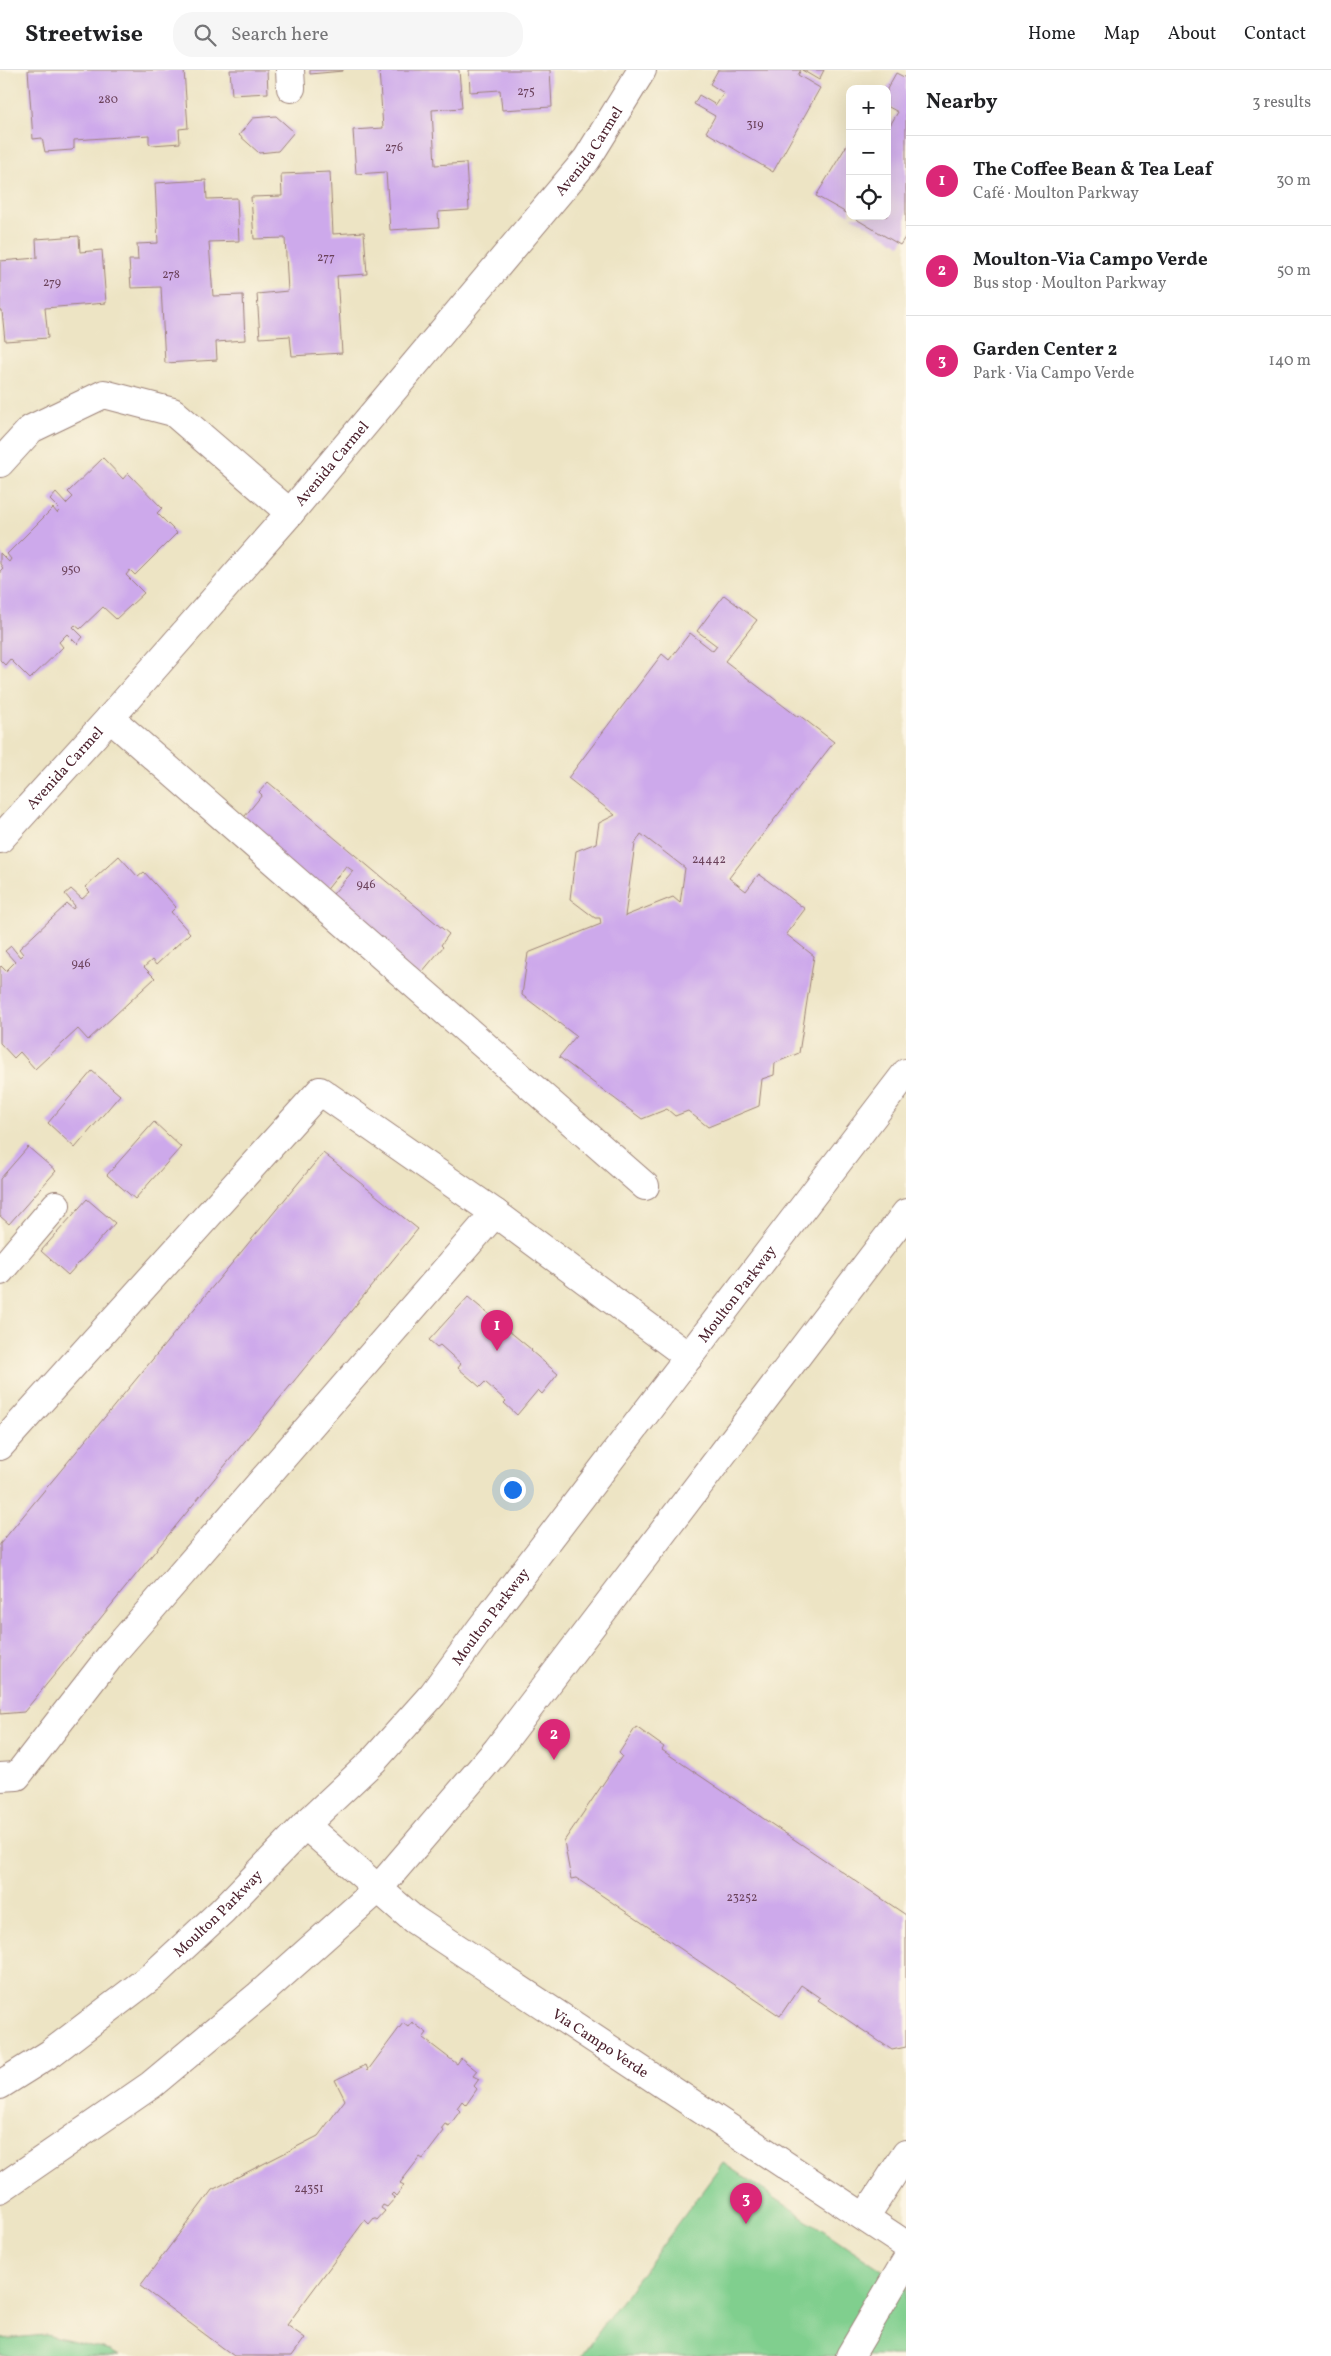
<!DOCTYPE html>
<meta charset="utf-8">
<style>
:root{--surface:#fff;--page:#f6f6f6;--text:#202124;--muted:#757577;--line:#e0e0e0;--accent:#db2777}
body{margin:0;font-family:Vollkorn,serif;background:var(--page);color:var(--text)}
.controls{position:absolute;right:15px;top:15px;display:grid;overflow:hidden;border-radius:10px;box-shadow:0 5px 20px #0002}
.controls button{width:45px;height:45px;display:grid;place-items:center;padding:0;border:0;border-bottom:1px solid var(--line);background:var(--surface);color:var(--text);font:25px sans-serif}
.you{position:absolute;left:512px;top:1419px;width:18px;height:18px;margin:-12px;border:4px solid #fff;border-radius:50%;background:#1a73e8;box-shadow:0 0 0 8px #1a73e833}
.badge{display:grid;place-items:center;width:32px;height:32px;border-radius:50%;background:var(--accent);color:#fff;font-size:16px;font-weight:700}
.pin{position:absolute;translate:-50% -41px;filter:drop-shadow(0 1px 2px #0008)}
.pin::after{content:'';position:absolute;top:26px;width:18px;height:15px;background:inherit;clip-path:polygon(0 0,100% 0,50% 100%)}
.list{margin:0;padding:0;list-style:none}
h2{display:flex;justify-content:space-between;align-items:center;height:65px;margin:0;padding:0 20px;font-size:21px}
h2 small{font-size:16px;font-weight:400;color:var(--muted)}
.list li{display:grid;grid-template-columns:32px 1fr auto;gap:15px;align-items:center;box-sizing:border-box;height:90px;padding:0 20px;border-top:1px solid var(--line)}
.list b{display:block;font-size:19px;white-space:nowrap}
.list p{margin:0;font-size:16px;white-space:nowrap;color:var(--muted)}
.list em{font-size:16px;font-style:normal;color:var(--muted)}
.icon{flex:none;width:28px;height:28px;fill:none;stroke:currentColor;stroke-width:2;stroke-linecap:round;stroke-linejoin:round}
.map{position:relative;flex:none;width:906px;height:2286px;overflow:hidden}
header{display:flex;align-items:center;gap:30px;box-sizing:border-box;height:70px;padding:0 25px;background:var(--surface);border-bottom:1px solid var(--line)}
header strong{font-size:24px}
nav{display:flex;gap:28px;margin-inline-start:auto;font-size:18px}
.search{width:350px;height:45px;background:var(--page);display:flex;align-items:center;gap:12px;box-sizing:border-box;padding:0 18px;border-radius:20px;color:var(--muted);font-size:19px}
main{display:flex}
aside{flex:1;background:var(--surface)}
.map>svg:first-child{display:block}
.green{fill:#80cf8e;stroke:#65775c}
.building{fill:#cda9eb;fill-rule:evenodd}
.lines{fill:none;stroke-linecap:round;stroke-linejoin:round}
.minor-casing{stroke:#9c8278;stroke-width:30}
.major-casing{stroke:#9c8278;stroke-width:30}
.minor{stroke:#fff;stroke-width:28}
.major{stroke:#fff;stroke-width:28}
.labels{text-anchor:middle;stroke-width:5;stroke-linejoin:round;paint-order:stroke}
.number-label{font-size:12px;fill:#6b425b}
.street-label{font-size:15px;fill:#4a1f2b;stroke:#fcf5e5}
</style>
<header>
<strong>Streetwise</strong>
<div class="search"><svg class="icon" aria-label="search" viewBox="0 0 24 24"><circle cx="10" cy="10" r="6"/><path d="M15 15l6 6"/></svg>Search here</div>
<nav><a>Home</a><a>Map</a><a>About</a><a>Contact</a></nav>
</header>
<main>
<div class="map">
<svg width="906" height="2286" viewBox="0 0 906 2286">
<rect width="100%" height="100%" fill="#fcf5e5"/>
<filter id="ink" filterUnits="userSpaceOnUse"><feTurbulence type="fractalNoise" baseFrequency=".02" numOctaves="2"/><feDisplacementMap in="SourceGraphic" scale="10" xChannelSelector="R" yChannelSelector="G"/><feConvolveMatrix kernelMatrix="1 2 1 2 8 2 1 2 1" color-interpolation-filters="sRGB"/></filter>
<filter id="wash" filterUnits="userSpaceOnUse"><feTurbulence type="fractalNoise" baseFrequency=".0096" numOctaves="4" result="noise"/><feDisplacementMap in="SourceGraphic" scale="20" xChannelSelector="R" yChannelSelector="G"/><feGaussianBlur stdDeviation="1.12" result="paint"/><feColorMatrix in="noise" values="0 0 0 0 0 0 0 0 0 0 0 0 0 0 0 0 0 1.4 0 .05"/><feComposite in="paint" operator="in"/></filter>
<g filter="url(#wash)">
<rect width="100%" height="100%" fill="#ede4c4"/>
<g class="green">
<polygon points="723,2093 906,2216 906,2286 581,2286"/>
<polygon points="46,2265 111,2281 119,2286 0,2286 0,2269"/>
</g>
<g id="blocks">
<g class="building">
<polygon points="28,0 184,0 188,58 179,59 180,73 152,75 149,73 149,65 74,70 74,78 72,80 45,82 42,68 33,69"/>
<polygon points="230,0 267,0 268,23 232,25"/>
<polygon points="310,0 343,0 343,1 310,4"/>
<polygon points="379,0 459,0 462,38 432,40 435,95 466,93 469,140 438,142 439,157 390,160 386,102 356,104 353,60 383,58"/>
<polygon points="469,0 550,0 552,37 502,40 500,20 470,22"/>
<polygon points="718,0 801,0 798,5 820,18 773,102 706,62 715,46 694,34 699,25 716,35 724,23 710,14"/>
<polygon points="802,0 824,0 819,10"/>
<polygon points="896,3 906,8 906,166 900,175 851,146 887,146 887,56 889,57 898,42 887,36 887,19"/>
<polygon points="276,46 294,62 278,81 259,83 239,65 253,48"/>
<polygon points="850,70 850,145 816,126"/>
<polygon points="330,102 333,164 364,162 367,204 337,206 342,283 292,286 290,266 260,268 257,224 288,221 285,168 254,169 251,127 282,126 281,104"/>
<polygon points="206,110 207,129 237,128 239,171 209,172 213,226 243,225 245,270 216,272 217,290 165,293 161,217 131,218 129,190 138,190 137,174 158,173 155,113"/>
<polygon points="79,166 80,182 102,180 106,233 45,238 48,268 5,271 2,241 0,241 0,191 37,188 36,169"/>
<polygon points="103,388 123,409 128,403 162,438 157,443 177,463 135,505 130,500 126,505 144,523 116,549 103,537 80,559 75,555 73,557 83,567 77,574 67,564 59,572 63,577 30,609 10,589 5,595 0,590 0,501 3,498 0,494 0,483 9,492 11,489 7,484 53,438 57,443 60,440 50,430 56,423 66,434 73,427 68,422"/>
<path d="M724 525 757 550 725 591 798 647 799 645 834 672 729 808 746 821 759 804 805 839 786 864 814 886 799 983 775 993 774 1005 762 1009 759 1036 708 1057 688 1041 675 1046 667 1039 642 1049 559 987 576 966 522 925 528 883 601 854 600 848H595L570 829 576 781 596 773 599 753 615 745 568 708 662 584 669 590 690 563 713 581 717 576 697 561ZM641 764 685 798 680 833 673 827 625 846 635 774Z"/>
<polygon points="268,712 449,864 441,875 443,877 417,908 326,832 353,801 346,796 320,828 236,757 262,725 259,722"/>
<polygon points="119,786 138,807 144,802 176,837 171,842 190,863 156,895 152,890 144,897 155,908 88,970 78,959 35,999 20,982 14,988 0,973 0,897 1,896 6,901 15,892 5,881 11,876 20,887 23,884 19,879 67,834 73,839 75,836 65,824 71,819 82,829 90,822 85,817"/>
<polygon points="92,1001 120,1025 75,1078 48,1053"/>
<polygon points="154,1052 181,1077 135,1129 107,1105"/>
<polygon points="28,1077 56,1101 9,1154 0,1146 0,1109"/>
<polygon points="323,1083 418,1159 24,1642 0,1644 0,1474"/>
<polygon points="87,1129 115,1153 68,1205 41,1181"/>
<polygon points="468,1227 532,1280 531,1281 558,1304 542,1324 538,1320 517,1345 504,1333 506,1331 485,1312 480,1317 458,1298 461,1294 440,1275 437,1277 429,1270"/>
<polygon points="636,1657 664,1677 662,1680 906,1845 906,1977 892,1980 818,1930 820,1928 801,1915 780,1946 576,1808 571,1809 564,1771 622,1686 619,1683"/>
<polygon points="412,1952 427,1963 423,1968 457,1994 461,1988 477,2001 473,2006 479,2009 474,2016 477,2019 466,2035 462,2031 457,2038 460,2041 449,2056 445,2054 441,2059 444,2061 423,2089 420,2087 400,2113 404,2115 396,2126 393,2123 391,2125 395,2128 387,2137 383,2135 381,2138 385,2141 377,2150 374,2148 369,2154 365,2150 287,2255 305,2268 292,2286 234,2286 140,2216 212,2120 318,2066 345,2030 335,2010 366,1995 368,2000 403,1953 408,1957"/>
</g>
</g>
</g>
<g filter="url(#ink)">
<use href="#blocks" fill-opacity="0" stroke="#9c8278" stroke-width="1"/>
<g class="lines">
<defs>
<g id="minor">
<polyline points="290,0 291,18"/>
<polyline points="0,393 31,359 104,324 173,342 290,443"/>
<polyline points="110,648 645,1116"/>
<path id="s1" d="M0 769 110 648 290 443 587 89 642 0"/>
<polyline points="495,1143 689,1287"/>
<polyline points="0,1201 56,1135"/>
<polyline points="0,1376 320,1021 495,1143 111,1585 17,1706 0,1707"/>
<path id="s2" d="M305 1755 413 1849 906 2175"/>
<polyline points="865,2147 906,2084"/>
<polyline points="850,2286 906,2191"/>
</g>
<g id="major">
<path id="s3" d="M0 2015 51 1983 152 1906 222 1841 305 1755 374 1690 433 1624 481 1558 906 1003"/>
<polyline points="0,2119 151,2015 259,1925 378,1819 497,1680 906,1143"/>
</g>
</defs>
<use href="#minor" class="minor-casing"/>
<use href="#major" class="major-casing"/>
<use href="#minor" class="minor"/>
<use href="#major" class="major"/>
</g>
</g>
<g class="labels">
<g class="number-label">
<text x="526" y="25">275</text>
<text x="108" y="33">280</text>
<text x="755" y="58">319</text>
<text x="394" y="81">276</text>
<text x="326" y="191">277</text>
<text x="171" y="208">278</text>
<text x="52" y="216">279</text>
<text x="71" y="503">950</text>
<text x="709" y="793">24442</text>
<text x="366" y="818">946</text>
<text x="81" y="897">946</text>
<text x="742" y="1831">23252</text>
<text x="309" y="2122">24351</text>
</g>
<g class="street-label">
<text dy="5" stroke="none"><textPath href="#s1" startOffset="906">Avenida Carmel</textPath></text>
<text dy="5" stroke="none"><textPath href="#s1" startOffset="501">Avenida Carmel</textPath></text>
<text dy="5" stroke="none"><textPath href="#s1" startOffset="96">Avenida Carmel</textPath></text>
<text dy="5" stroke="none"><textPath href="#s3" startOffset="1088">Moulton Parkway</textPath></text>
<text dy="5" stroke="none"><textPath href="#s3" startOffset="682">Moulton Parkway</textPath></text>
<text dy="5" stroke="none"><textPath href="#s3" startOffset="278">Moulton Parkway</textPath></text>
<text dy="5" stroke="none"><textPath href="#s2" startOffset="368">Via Campo Verde</textPath></text>
</g>
</g>
</svg>
<div class="controls">
<button>+</button>
<button>−</button>
<button><svg class="icon" aria-label="locate" viewBox="0 0 24 24"><circle cx="12" cy="12" r="6"/><path d="M12 2v4M12 18v4M2 12h4M18 12h4"/></svg></button>
</div>
<div class="you"></div>
<div class="pin badge" style="left:497px;top:1281px">1</div>
<div class="pin badge" style="left:554px;top:1690px">2</div>
<div class="pin badge" style="left:746px;top:2154px">3</div>
</div>
<aside>
<h2>Nearby<small>3 results</small></h2>
<ul class="list">
<li><span class="badge">1</span><div><b>The Coffee Bean &amp; Tea Leaf</b><p>Café · Moulton Parkway</p></div><em>30 m</em></li>
<li><span class="badge">2</span><div><b>Moulton-Via Campo Verde</b><p>Bus stop · Moulton Parkway</p></div><em>50 m</em></li>
<li><span class="badge">3</span><div><b>Garden Center 2</b><p>Park · Via Campo Verde</p></div><em>140 m</em></li>
</ul>
</aside>
</main>
